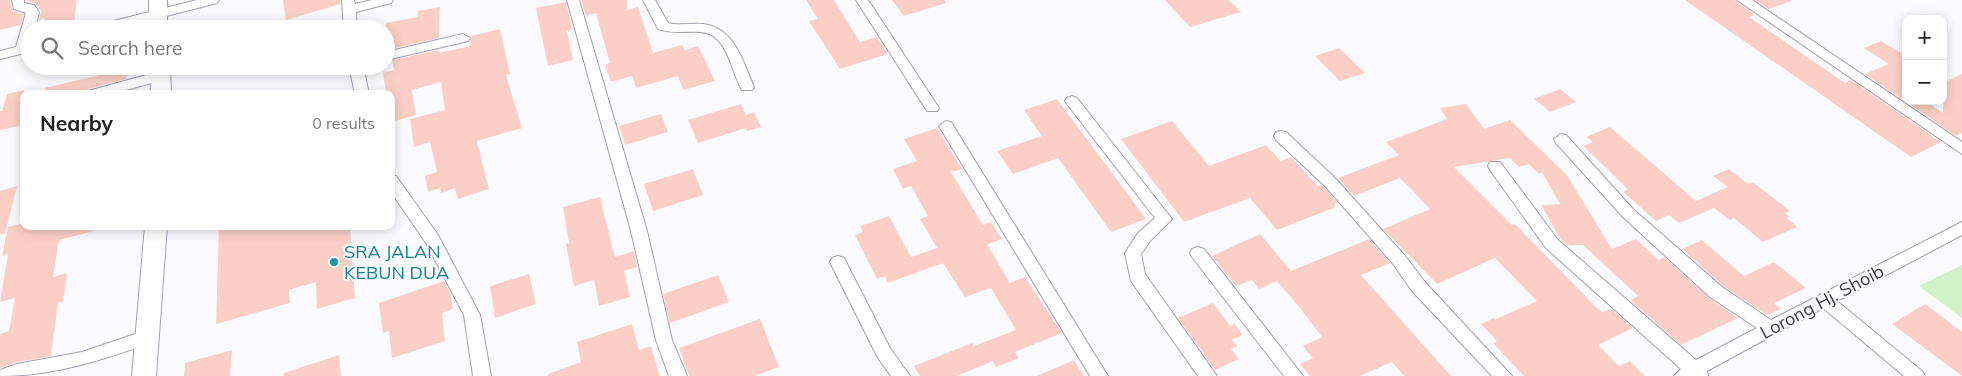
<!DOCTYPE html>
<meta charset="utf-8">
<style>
:root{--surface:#fff;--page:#f2f2f2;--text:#222;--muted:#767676;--line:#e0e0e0}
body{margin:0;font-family:Mulish,sans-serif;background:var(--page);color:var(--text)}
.controls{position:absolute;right:15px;top:15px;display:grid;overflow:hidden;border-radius:10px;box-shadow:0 2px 12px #0003}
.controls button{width:45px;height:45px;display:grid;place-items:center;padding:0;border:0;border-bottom:1px solid var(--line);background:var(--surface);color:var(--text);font:25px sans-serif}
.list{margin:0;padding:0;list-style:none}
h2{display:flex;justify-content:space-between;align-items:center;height:65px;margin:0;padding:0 20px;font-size:21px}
h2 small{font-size:16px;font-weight:400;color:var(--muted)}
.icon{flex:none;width:28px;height:28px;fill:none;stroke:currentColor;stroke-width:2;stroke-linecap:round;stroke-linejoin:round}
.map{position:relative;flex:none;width:1962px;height:376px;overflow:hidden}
.search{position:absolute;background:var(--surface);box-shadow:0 2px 12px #0003;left:20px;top:20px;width:375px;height:55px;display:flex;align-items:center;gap:12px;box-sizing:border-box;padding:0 18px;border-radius:28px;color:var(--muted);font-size:19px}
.panel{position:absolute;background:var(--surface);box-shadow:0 2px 12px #0003;left:20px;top:90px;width:375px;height:140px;border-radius:10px}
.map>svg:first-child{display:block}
.green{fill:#d1f2c4}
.building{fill:#fbcfc6}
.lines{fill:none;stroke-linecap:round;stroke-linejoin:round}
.street-casing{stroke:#a29fb2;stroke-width:2}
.secondary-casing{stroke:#a29fb2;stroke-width:2}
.street{fill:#fff;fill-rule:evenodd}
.secondary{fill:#fff;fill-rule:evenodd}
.culture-dot{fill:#0f9aa8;stroke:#fbfbff;stroke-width:2}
.labels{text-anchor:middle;stroke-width:4;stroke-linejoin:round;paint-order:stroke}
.culture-label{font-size:18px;fill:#0d838f;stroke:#fbfbff;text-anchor:start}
.street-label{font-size:18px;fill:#3c3b43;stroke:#fbfbff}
</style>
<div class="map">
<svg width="1962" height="376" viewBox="0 0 1962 376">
<rect width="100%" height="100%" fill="#fbfbff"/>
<polygon class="green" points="1962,265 1962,318 1919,286"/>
<g class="building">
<polygon points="0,0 10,0 13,11 24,14 21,25 0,30"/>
<polygon points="26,0 77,0 74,22 44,29 45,18 39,20 41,11 36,4"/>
<polygon points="283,0 340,0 340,4 286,20"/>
<polygon points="581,0 627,0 627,10 638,7 653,53 682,45 685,50 698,46 715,81 683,90 678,76 636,88 632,76 611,82 605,65 610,63 596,13 586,16"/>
<polygon points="806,0 834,0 860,42 877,37 888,54 840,69 809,21 818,19"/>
<polygon points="892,0 945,0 946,3 904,16"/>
<polygon points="1165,0 1229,0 1241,12 1190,27"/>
<polygon points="1685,0 1735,0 1755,15 1749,17 1845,83 1851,80 1941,142 1911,157"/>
<polygon points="1755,0 1791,0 1791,1 1769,9"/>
<polygon points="566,2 570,19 572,30 567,31 573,60 548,66 536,8"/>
<polygon points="440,7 439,38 391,49 390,43 386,44 386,23 418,17 418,11"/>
<polygon points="500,29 510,74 506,75 522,128 477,141 489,189 458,199 455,188 441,193 440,188 428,192 425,176 437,172 430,142 414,147 410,119 445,110 441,82 412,90 416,115 391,122 391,94 386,94 383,73 394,70 392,60 439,50 439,53 470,46 471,36"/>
<polygon points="1881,41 1906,56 1906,101 1925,101 1943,113 1943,83 1962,74 1962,133 1956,136 1865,74 1889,64 1864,48"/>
<polygon points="1339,48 1365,73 1340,81 1315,56"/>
<polygon points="100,66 127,66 126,79 88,89 84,94 46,94 45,88 100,75"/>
<polygon points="1560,89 1576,102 1550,112 1534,99"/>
<polygon points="24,90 24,125 0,130 0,111 2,111 7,94"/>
<polygon points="1057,99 1095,150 1146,219 1111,232 1058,158 1013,174 997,151 1042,136 1024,110"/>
<polygon points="741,104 746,115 754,112 761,127 747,131 746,128 698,143 688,120"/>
<polygon points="1466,104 1484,129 1510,120 1567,175 1612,249 1636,239 1659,260 1664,257 1709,298 1738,318 1681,345 1630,300 1638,296 1583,245 1567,245 1561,240 1541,205 1560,204 1542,172 1539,174 1529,164 1519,167 1510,158 1454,167 1512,225 1515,224 1596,307 1602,312 1611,309 1633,328 1598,345 1619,366 1630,361 1645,376 1524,376 1493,343 1497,341 1481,324 1494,318 1496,319 1537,301 1495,258 1437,284 1383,229 1430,209 1400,178 1354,196 1338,178 1399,155 1386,142 1447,119 1440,108"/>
<polygon points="661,114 668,132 625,145 619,126"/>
<polygon points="1172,121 1209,166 1266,145 1281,161 1291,157 1318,186 1321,185 1325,188 1337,202 1334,204 1336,207 1277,230 1250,198 1184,222 1121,139"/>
<polygon points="1610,127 1696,201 1728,187 1713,176 1729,169 1748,184 1753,182 1790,211 1785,213 1790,217 1787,218 1797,227 1763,242 1734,218 1730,220 1714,208 1679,223 1669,215 1656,221 1623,192 1628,189 1583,146 1593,142 1586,137"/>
<polygon points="937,128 962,169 951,172 983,225 991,222 1002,239 988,244 989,247 1010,283 1025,277 1062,333 1015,352 1019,358 996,367 993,361 957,376 920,376 914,366 972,343 974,346 1016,330 991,288 965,297 943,263 888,283 885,276 877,279 855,235 863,232 860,226 889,216 911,257 937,248 920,219 928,216 911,186 903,189 893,169 917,161 904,139"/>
<polygon points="693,169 703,195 653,211 644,184"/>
<polygon points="17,186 5,234 0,234 0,191"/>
<polygon points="600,197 615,257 634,251 637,267 624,271 630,297 599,306 594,280 574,286 566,244 569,243 563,207"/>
<polygon points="24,223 24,226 93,226 94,231 59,240 53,277 67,273 63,302 58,303 51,356 17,362 0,368 0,334 9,331 15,298 0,302 8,254 2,256 8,227"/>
<polygon points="219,226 350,226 355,298 317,309 316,282 289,290 290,303 216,324"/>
<polygon points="1260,234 1291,271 1369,239 1390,263 1361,275 1451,376 1404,376 1392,362 1360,376 1310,376 1300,364 1313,358 1303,346 1322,337 1300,308 1277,281 1259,289 1252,280 1236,286 1212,256"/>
<polygon points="1702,240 1744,276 1774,262 1806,288 1774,303 1781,309 1767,315 1723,286 1682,249"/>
<polygon points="529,274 536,304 495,318 490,286"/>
<polygon points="718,275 729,302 670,323 663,294"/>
<polygon points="444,281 450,292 453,309 442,313 445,341 392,358 389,331 383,333 379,303"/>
<polygon points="1213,303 1230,326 1235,324 1243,335 1232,340 1237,346 1231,349 1239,359 1215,370 1178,318"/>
<polygon points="1925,304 1962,332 1962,376 1892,324"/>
<polygon points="760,319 779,367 754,376 689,376 679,348"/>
<polygon points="632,324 639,350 651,346 660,376 548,376 548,374 581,362 577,342"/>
<polygon points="232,350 230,376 184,376 185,363"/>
<polygon points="339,355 341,376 284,376 284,373"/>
<polygon points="1074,360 1084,376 1037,376"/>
</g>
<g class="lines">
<defs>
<g id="street">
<polygon points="12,0 24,0 24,3 34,5 39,12 35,29 29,29 29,52 0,59 0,51 16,47 26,13 14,9"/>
<polygon points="197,0 219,0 217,3 116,29 93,29 94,26"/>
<polygon points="342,0 354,0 355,4 372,0 393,0 391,3 356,12 357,29 344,29"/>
<polygon points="567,0 579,0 647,231 672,340 687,376 669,376 656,340 631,231"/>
<path d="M643 0H655L668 23C680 26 691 23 703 24 735 28 743 62 754 87L752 90H742C731 72 728 34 701 32 686 31 673 34 658 29Z"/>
<polygon points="856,0 868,0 937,105 939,108 937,111 927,111"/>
<polygon points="1737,0 1752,0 1962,142 1962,154"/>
<polygon points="463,34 470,38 468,41 386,60 386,52"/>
<polygon points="349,66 363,66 369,94 355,94"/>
<polygon points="161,71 168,76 166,79 112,94 86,94 88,91"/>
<polygon points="1072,96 1077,98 1172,219 1150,241 1141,254 1145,274 1217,376 1198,376 1131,281 1125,253 1138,233 1155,218 1067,104 1065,101 1067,98"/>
<polygon points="946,121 951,122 1108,376 1090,376 939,126"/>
<polygon points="1281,131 1286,132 1336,179 1406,257 1424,281 1512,376 1492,376 1412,291 1394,265 1326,187 1276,140 1274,136 1276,132"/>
<polygon points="1561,134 1566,135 1633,209 1722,287 1771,320 1962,222 1962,235 1837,301 1922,371 1925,376 1904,376 1823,308 1707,371 1708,376 1674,376 1681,369 1546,248 1490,170 1488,166 1490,162 1500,162 1558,240 1696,360 1757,328 1710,297 1623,217 1556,143 1554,139"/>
<polygon points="391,175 396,176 438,235 480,315 491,376 473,376 464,315 426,243 391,192"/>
<polygon points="1198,247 1204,249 1303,376 1284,376 1192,257 1190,253 1192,249"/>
<polygon points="838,256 844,258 890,348 910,376 891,376 878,358 830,262 832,258"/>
<path d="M147 330 153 332 155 337 153 342C102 360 54 376 0 376V370L17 364 82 352Z"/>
</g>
<g id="secondary">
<rect x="149" y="0" width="18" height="29"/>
<polygon points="150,66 170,66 171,94 151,94"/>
<polygon points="145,226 167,226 156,376 132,376"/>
</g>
</defs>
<use href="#street" class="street-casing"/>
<use href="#secondary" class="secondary-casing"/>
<use href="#street" class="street"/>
<use href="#secondary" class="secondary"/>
</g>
<circle class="culture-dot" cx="334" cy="262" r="5"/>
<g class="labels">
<g class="culture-label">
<text x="344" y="258">SRA JALAN<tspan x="344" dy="21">KEBUN DUA</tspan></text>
</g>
<g class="street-label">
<text transform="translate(1822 302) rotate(-28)" y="6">Lorong Hj. Shoib</text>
</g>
</g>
</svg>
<div class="controls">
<button>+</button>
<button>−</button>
</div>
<div class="search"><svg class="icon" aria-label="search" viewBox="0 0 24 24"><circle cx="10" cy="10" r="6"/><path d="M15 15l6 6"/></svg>Search here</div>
<section class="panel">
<h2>Nearby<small>0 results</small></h2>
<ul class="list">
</ul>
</section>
</div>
